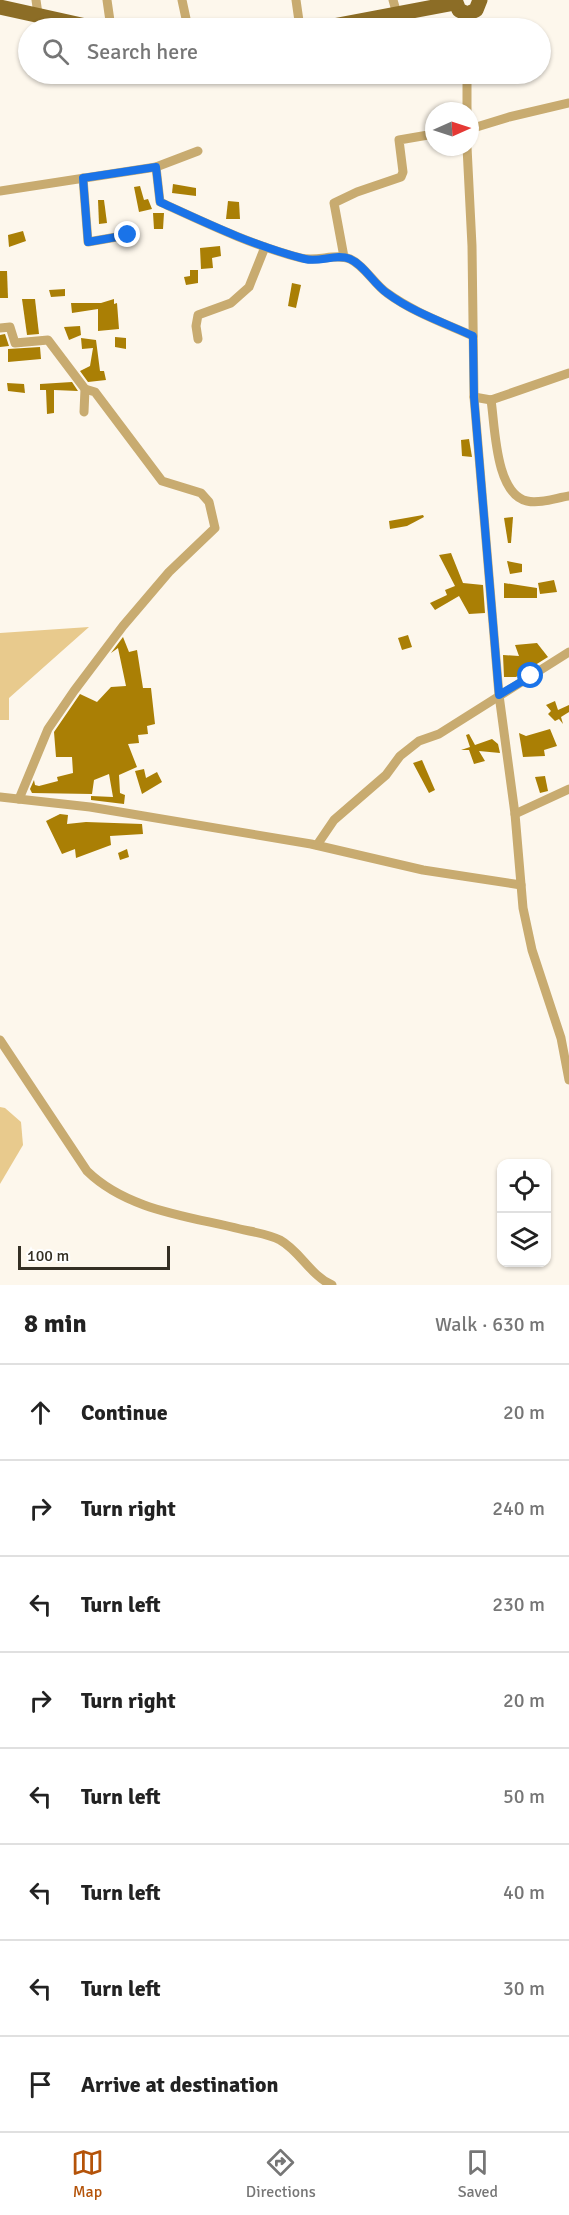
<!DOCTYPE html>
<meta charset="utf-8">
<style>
:root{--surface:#fff;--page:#f2f2f2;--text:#222;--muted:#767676;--line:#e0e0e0;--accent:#b45309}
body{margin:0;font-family:Signika,sans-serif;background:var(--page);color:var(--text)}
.controls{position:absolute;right:18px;bottom:18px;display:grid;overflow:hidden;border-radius:12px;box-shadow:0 2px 4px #0004}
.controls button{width:54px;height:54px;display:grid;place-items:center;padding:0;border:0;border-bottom:2px solid var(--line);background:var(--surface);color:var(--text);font:30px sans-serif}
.compass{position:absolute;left:425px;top:102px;width:54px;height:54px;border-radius:50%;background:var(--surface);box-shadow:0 2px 4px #0004;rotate:87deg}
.scale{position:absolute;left:18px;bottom:15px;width:152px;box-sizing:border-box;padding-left:6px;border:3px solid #342f24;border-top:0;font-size:16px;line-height:21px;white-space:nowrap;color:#342f24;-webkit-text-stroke:4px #fff;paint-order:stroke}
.stop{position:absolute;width:18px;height:18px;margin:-14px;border:4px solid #1a73e8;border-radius:50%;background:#fff}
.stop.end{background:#1a73e8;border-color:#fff;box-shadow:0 2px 6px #0008}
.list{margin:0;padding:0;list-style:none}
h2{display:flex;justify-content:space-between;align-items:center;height:78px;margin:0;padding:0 24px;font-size:26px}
h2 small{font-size:20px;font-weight:400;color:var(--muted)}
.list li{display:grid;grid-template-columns:39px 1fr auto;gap:18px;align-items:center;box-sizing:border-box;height:96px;padding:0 24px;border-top:2px solid var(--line)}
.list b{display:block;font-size:22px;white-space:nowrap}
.list em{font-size:20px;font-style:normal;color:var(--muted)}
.icon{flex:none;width:33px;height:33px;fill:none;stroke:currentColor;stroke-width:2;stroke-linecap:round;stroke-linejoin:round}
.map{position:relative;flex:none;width:569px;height:1285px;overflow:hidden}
.search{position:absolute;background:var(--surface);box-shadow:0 2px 4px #0004;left:18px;right:18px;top:18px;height:66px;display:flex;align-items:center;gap:15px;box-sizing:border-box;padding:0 21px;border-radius:33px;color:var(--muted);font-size:22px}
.sheet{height:846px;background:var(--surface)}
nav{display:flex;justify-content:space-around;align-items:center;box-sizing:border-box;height:84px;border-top:2px solid var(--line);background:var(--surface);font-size:16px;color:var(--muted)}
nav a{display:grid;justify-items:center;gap:3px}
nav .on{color:var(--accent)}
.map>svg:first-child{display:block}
.green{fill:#e8ca8d}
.building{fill:#aa7f05}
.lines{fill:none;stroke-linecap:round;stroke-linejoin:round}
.minor{stroke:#c8ab70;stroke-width:9}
.primary{stroke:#8c6d26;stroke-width:15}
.route{stroke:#1a73e8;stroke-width:8}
</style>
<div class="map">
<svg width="569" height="1285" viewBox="0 0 569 1285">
<rect width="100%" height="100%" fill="#fdf7ec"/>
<g class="green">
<polygon points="89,627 9,698 9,720 0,720 0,633"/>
<polygon points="0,1107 5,1108 21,1122 23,1145 0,1184"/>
</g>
<g class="building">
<polygon points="173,184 196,188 196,196 172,193"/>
<polygon points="140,186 144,200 148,199 152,209 139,212 134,187"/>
<polygon points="98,200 104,200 107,223 99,224"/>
<polygon points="228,201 239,202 240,219 226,219"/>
<polygon points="153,213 164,213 163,229 154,229"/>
<polygon points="23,231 26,241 9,247 8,235"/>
<polygon points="220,246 221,256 212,258 213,268 201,269 200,248"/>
<polygon points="190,270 198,270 198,283 186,285 184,277 190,276"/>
<polygon points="0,271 7,271 8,298 0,298"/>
<polygon points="292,283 301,285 296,308 288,306"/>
<polygon points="65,289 65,296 51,297 49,290"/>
<polygon points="22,299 35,299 39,334 27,335"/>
<polygon points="114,299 114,304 117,303 119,329 98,331 98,309 72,313 71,303 101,303"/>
<polygon points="80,326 81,335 69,340 64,327"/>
<polygon points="5,334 9,346 0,347 0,335"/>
<polygon points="115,337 126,338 126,349 115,347"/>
<polygon points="81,338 96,340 100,371 104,371 106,380 88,382 80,371 90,366 93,348 82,349"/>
<polygon points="40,347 41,359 8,362 8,349"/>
<polygon points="72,382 78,391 54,390 54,413 47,414 46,390 40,390 40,384"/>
<polygon points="7,383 24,384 25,393 8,391"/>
<polygon points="469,439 472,457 462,456 461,440"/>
<polygon points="423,515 424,517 407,526 390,529 389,521"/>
<polygon points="513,517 511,543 508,543 504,518"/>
<polygon points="451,553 463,583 483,585 485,613 469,614 459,596 435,610 430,603 447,595 445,590 455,586 439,555"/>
<polygon points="507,561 522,564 522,572 510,574"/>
<polygon points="554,580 557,592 540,594 538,583"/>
<polygon points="504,583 537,588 537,598 504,598"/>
<polygon points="408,635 412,647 402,650 398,638"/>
<polygon points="123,637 129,652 137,650 143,688 151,688 155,724 147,726 148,734 138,735 139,743 128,744 137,767 119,775 120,793 125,795 124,804 91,800 91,796 113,797 109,774 94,780 92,794 32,793 30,789 34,780 35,785 39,786 58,781 57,777 73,773 72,757 56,757 54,732 80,694 97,702 111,687 126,686 118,648 111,653"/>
<polygon points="537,643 548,657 516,677 504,677 503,655 519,656 515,645"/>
<polygon points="555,701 558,710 569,705 569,712 561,717 563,724 559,719 555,721 548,714 551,711 546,705"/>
<polygon points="550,729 557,746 544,750 545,756 523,757 519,733 526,736"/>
<polygon points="469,734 475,745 492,739 498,744 500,753 479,751 485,761 474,764 469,750 461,750 470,747 466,735"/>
<polygon points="422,760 435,790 429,793 413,763"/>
<polygon points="144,769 146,778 157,772 162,782 142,794 135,771"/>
<polygon points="545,776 548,791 540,793 535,777"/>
<polygon points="60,814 68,815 67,824 86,822 142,824 143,834 110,836 111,845 76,858 75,849 62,854 46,821"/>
<polygon points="127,849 129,857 120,860 118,853"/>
</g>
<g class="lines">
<g class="minor">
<polyline points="36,0 38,14"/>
<polyline points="107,0 111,28"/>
<polyline points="182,0 188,28"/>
<polyline points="296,0 300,28"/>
<polyline points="393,0 397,14"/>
<polyline points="467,28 467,14"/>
<polyline points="467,111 467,74"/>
<polyline points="470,129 509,117 569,103"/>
<polyline points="467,147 472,246 474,397 499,695 515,814 523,908 532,950 561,1038 569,1080"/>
<path d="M156 167 160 202C206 223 251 245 301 258 317 262 336 253 350 259 364 265 374 284 387 293 413 312 444 323 473 336"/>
<polyline points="83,178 88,242 128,235"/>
<polyline points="0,191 156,167 198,151"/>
<polyline points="344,257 334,203 357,192 401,177 403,172 399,140 434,134"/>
<polyline points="0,328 10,327 15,343 48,340 85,389 84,412"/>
<polyline points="198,339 196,326 198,315 231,303 249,287 265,247"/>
<polyline points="474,397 491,400 569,373"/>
<path d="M491 400C495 425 495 494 527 501 540 504 556 498 569 496"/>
<polyline points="0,797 90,807 311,844 423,870 521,885"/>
<polyline points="19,799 48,729 74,691 123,626 169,572 215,528 209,502 201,493 162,481 95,392 85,389"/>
<polyline points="515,814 569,789"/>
<polyline points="317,845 334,820 386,775 400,756 419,741 439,734 569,652"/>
<path d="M0 1040 87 1171C127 1210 187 1216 240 1229 253 1232 268 1234 280 1240 300 1251 311 1276 332 1285"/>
</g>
<g class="primary">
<polyline points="455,0 459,10 467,14 476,10 480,0"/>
<polyline points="0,7 95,28"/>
<polyline points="322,28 455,3"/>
</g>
</g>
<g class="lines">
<path class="route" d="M128 235 88 242 83 178 156 167 160 202C208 224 254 246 305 259 320 263 336 253 350 259 364 265 374 284 387 293 412 312 445 323 473 336L474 397 499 695 531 676"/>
</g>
</svg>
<div class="controls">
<button><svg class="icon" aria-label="locate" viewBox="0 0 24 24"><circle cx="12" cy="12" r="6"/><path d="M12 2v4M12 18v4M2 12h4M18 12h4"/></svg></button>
<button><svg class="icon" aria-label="layers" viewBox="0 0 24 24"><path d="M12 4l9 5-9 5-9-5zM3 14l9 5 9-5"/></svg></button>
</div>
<svg class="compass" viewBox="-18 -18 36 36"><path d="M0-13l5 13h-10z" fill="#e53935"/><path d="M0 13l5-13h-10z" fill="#767676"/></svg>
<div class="scale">100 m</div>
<div class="stop" style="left:531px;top:676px"></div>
<div class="stop end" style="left:128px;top:235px"></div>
<div class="search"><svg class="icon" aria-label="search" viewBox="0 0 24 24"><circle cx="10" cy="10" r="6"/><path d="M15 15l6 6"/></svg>Search here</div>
</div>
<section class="sheet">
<h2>8 min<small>Walk · 630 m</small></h2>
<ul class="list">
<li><svg class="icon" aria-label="ahead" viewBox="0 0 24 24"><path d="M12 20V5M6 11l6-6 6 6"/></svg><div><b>Continue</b></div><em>20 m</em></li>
<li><svg class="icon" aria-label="right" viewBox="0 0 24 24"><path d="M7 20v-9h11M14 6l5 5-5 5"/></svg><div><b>Turn right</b></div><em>240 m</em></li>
<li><svg class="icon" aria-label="left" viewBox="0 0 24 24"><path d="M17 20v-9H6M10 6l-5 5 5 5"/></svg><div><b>Turn left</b></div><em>230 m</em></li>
<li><svg class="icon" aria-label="right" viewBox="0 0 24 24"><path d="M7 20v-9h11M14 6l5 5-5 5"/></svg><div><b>Turn right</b></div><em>20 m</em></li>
<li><svg class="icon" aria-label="left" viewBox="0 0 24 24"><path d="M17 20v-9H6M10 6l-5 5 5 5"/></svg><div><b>Turn left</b></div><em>50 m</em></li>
<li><svg class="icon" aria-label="left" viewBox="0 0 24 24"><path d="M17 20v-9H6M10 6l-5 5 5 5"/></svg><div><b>Turn left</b></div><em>40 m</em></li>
<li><svg class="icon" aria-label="left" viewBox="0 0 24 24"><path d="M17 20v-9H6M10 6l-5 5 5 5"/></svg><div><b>Turn left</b></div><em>30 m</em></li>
<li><svg class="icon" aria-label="arrive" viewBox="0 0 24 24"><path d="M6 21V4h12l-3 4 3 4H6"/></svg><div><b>Arrive at destination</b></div></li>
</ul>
</section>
<nav>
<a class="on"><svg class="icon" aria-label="map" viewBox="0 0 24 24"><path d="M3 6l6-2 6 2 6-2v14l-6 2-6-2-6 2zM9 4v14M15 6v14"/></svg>Map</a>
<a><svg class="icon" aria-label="directions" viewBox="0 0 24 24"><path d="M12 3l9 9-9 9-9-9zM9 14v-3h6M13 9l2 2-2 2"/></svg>Directions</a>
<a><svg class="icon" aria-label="saved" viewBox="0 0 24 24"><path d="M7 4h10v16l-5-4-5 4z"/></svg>Saved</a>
</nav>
